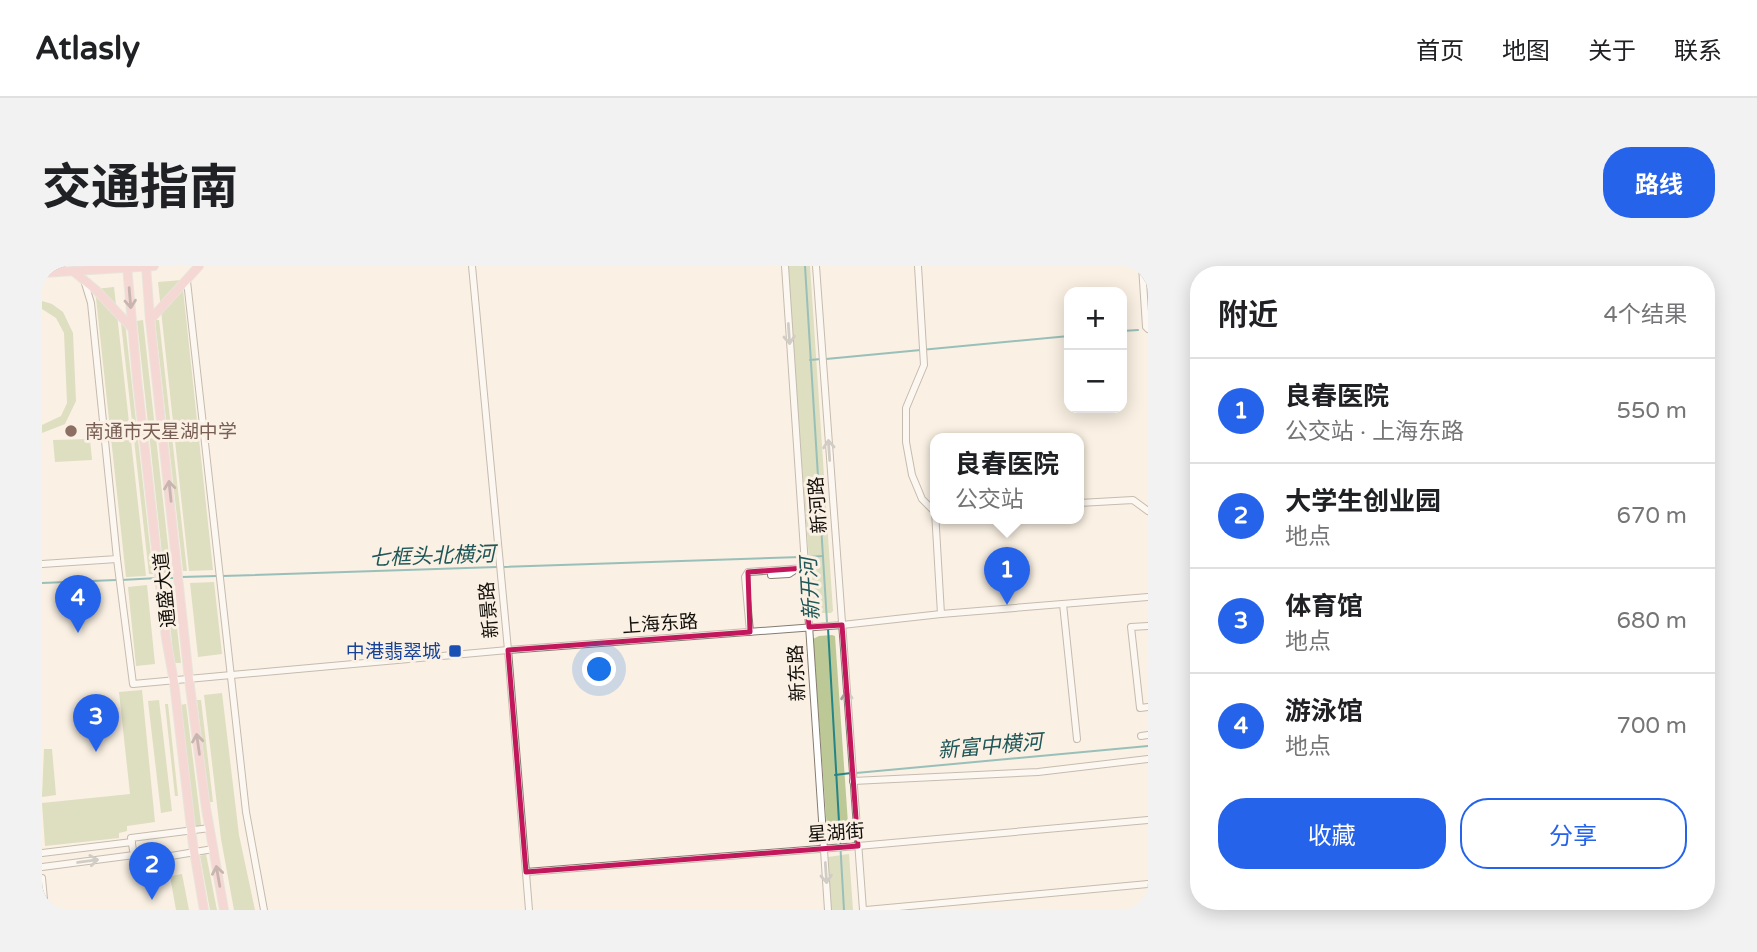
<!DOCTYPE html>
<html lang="zh">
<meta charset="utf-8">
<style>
:root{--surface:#fff;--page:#f2f2f2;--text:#202124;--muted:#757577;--line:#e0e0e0;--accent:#2563eb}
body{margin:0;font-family:"Varela Round","Noto Sans SC",sans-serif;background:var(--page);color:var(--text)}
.controls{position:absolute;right:21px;top:21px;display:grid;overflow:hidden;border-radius:14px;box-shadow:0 4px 18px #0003}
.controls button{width:63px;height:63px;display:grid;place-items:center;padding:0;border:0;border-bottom:2px solid var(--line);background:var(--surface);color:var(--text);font:35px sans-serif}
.you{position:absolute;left:558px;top:404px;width:24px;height:24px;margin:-18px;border:5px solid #fff;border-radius:50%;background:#1a73e8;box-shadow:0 0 0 10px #1a73e833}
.badge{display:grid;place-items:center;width:46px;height:46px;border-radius:50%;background:var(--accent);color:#fff;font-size:23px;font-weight:700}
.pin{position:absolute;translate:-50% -58px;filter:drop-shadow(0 2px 4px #0008)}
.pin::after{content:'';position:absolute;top:37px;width:24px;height:21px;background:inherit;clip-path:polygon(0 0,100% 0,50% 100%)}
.popup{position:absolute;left:888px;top:167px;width:154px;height:91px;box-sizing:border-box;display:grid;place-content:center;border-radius:14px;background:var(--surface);filter:drop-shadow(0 2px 5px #0005);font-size:23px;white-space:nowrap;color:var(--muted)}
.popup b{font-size:26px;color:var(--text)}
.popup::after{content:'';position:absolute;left:50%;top:100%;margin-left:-14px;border:14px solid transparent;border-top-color:var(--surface)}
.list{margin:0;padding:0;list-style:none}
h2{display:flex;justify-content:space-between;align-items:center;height:91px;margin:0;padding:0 28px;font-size:30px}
h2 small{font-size:23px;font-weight:400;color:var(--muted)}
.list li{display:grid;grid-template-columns:46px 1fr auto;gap:21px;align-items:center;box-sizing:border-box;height:105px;padding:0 28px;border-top:2px solid var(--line)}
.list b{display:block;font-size:26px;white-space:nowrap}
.list p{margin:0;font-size:23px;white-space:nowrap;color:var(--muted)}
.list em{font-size:23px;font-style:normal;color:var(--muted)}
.actions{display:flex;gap:14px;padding:21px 28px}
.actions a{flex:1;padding:16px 0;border:2px solid var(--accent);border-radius:28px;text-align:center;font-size:24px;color:var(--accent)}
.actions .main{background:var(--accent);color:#fff}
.map{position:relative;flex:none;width:1106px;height:644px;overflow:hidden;border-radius:28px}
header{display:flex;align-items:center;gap:42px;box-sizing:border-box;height:98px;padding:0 35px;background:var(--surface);border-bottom:2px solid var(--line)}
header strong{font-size:33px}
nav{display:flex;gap:38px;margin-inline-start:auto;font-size:24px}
.intro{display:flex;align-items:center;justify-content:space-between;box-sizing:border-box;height:168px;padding:0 42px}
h1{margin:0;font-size:49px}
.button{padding:18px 32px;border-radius:28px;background:var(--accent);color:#fff;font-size:24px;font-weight:700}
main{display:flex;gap:42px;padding:0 42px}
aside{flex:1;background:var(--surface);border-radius:28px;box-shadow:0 4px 18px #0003}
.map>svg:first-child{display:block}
.green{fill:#bcc896}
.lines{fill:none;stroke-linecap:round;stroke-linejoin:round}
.stream{stroke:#248486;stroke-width:2}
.minor-casing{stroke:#867c71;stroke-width:8}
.major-casing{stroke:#d5d4d3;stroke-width:10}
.minor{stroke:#fff;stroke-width:6}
.major{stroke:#f0b9c0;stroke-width:8}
.oneway{stroke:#8d6d6f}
.oneway2{stroke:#a19f9e}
.marked{fill:none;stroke:#c2185b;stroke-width:5;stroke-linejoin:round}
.education-dot{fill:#8d6e63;stroke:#faf0e3;stroke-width:2.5}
.transit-dot{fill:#1a4fb4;stroke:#faf0e3;stroke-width:2.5}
.labels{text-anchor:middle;stroke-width:6;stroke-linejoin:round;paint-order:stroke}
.education-label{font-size:19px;fill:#785e54;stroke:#faf0e3;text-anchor:start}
.street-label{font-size:19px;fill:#13100c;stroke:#faf0e3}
.transit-label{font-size:19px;fill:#164399;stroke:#faf0e3;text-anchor:end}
.water-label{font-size:21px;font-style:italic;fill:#1f5658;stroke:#faf0e3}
</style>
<header>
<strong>Atlasly</strong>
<nav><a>首页</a><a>地图</a><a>关于</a><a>联系</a></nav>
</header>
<div class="intro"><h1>交通指南</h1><a class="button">路线</a></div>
<main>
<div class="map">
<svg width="1106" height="644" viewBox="0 0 1106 644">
<rect width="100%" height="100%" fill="#faf0e3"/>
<g class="green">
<polygon points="745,0 768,0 791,345 789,347 771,347"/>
<polygon points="140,14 171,304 147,305 116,16"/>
<polygon points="72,21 104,310 84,311 53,23"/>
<polygon points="0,35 10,38 21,46 31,67 34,135 23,158 0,167 0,159 19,150 25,137 22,67 14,52 0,43"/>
<polygon points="101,54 129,307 122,307 95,55"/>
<polygon points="113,54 117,54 145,305 141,305"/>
<polygon points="83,56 111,308 107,308 79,57"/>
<polygon points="48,173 50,194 13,196 11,174"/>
<polygon points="172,316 180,388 156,391 148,317"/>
<polygon points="124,318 130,318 139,397 132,397"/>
<polygon points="105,319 113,398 94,400 86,321"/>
<polygon points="790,369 793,370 807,572 806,575 786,577 771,373 777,370"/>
<polygon points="100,424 113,556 85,560 85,565 77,567 77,572 3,580 0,537 88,528 77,426"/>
<polygon points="180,427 197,569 213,644 192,644 179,573 162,429"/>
<polygon points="117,434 130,545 119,547 106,435"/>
<polygon points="155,434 159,434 171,536 167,536"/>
<polygon points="123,438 126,438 136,530 133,530"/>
<polygon points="144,438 160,566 154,567 138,439"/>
<polygon points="2,483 10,483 14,529 0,531"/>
<polygon points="164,588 175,644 168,644 158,590"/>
<polygon points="807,588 811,644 789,644 786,591"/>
<polygon points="140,608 147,644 134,644 128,610"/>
</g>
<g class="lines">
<g class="stream">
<polyline points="763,0 785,356"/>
<polyline points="1080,65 1096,64"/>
<polyline points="784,93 1027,70"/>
<polyline points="768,94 779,93"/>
<polyline points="765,291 781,290"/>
<polyline points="461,301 759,291"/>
<polyline points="181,310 455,301"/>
<polyline points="139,311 175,310"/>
<polyline points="121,312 133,312"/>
<polyline points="79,314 116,312"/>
<polyline points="0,317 74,314"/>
<polyline points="786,362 802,644"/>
<polyline points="814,507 1106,480"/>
<polyline points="793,509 809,507"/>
</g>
<defs>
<g id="minor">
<polyline points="430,0 466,384 487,644"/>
<polyline points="743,0 786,644"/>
<polyline points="774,0 821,644"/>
<polyline points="876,0 882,99 864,142 864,176 870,209 880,233 892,245"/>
<polyline points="1100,0 1104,61 1106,63"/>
<polyline points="145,15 204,546 222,644"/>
<polyline points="1037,237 1091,234 1106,245"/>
<polyline points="893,245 899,348"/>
<polyline points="75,293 91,418 466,384 800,359 899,348 1106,331"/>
<polyline points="0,298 75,293 49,37 42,14"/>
<polyline points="729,309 747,308 753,304"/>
<polyline points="1021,338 1035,473"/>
<polyline points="1106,360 1089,361 1098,442 1106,441"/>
<polyline points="708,366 703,311 706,306 763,302"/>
<polyline points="1099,470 1106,469"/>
<polyline points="811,515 996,506 1106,493"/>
<polyline points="168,562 89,572 93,596 171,583"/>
<polyline points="0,587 90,576"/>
<polyline points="0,601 92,589"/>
<polyline points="484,606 816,580 1106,554"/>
<polyline points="0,612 3,644"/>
<polyline points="824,644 1106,618"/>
</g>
<g id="major">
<polyline points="85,0 95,113 124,372 132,416 151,579 162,644"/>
<polyline points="104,0 108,54 147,413 164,542 182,644"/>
<polyline points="0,1 19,0"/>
<polyline points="31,5 54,24 89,61"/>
<polyline points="0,7 112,0"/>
<polyline points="108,54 157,0"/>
</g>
</defs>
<use href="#minor" class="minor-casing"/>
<use href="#major" class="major-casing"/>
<use href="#minor" class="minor"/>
<use href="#major" class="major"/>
</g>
<defs><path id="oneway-shaft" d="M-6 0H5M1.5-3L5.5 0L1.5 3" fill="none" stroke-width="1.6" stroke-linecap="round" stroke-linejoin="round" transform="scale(1.75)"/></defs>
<g class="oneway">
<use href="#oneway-shaft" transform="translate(88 32) rotate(85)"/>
<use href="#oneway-shaft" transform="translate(128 225) rotate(-96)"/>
<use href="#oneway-shaft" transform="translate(156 478) rotate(-98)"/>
<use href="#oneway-shaft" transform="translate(176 610) rotate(-100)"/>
</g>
<g class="oneway2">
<use href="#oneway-shaft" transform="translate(747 68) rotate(86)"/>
<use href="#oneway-shaft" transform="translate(787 184) rotate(-94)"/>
<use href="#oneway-shaft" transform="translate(805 435) rotate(-94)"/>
<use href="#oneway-shaft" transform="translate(46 595) rotate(-8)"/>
<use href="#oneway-shaft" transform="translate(784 607) rotate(86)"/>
</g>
<path d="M0 0H1106V644H0ZM763 302 767 361 800 359 816 580 484 606 466 384 708 366 706 306Z" fill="#faf0e3" fill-opacity=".55" fill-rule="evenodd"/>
<path class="marked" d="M763 302 767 361 800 359 816 580 484 606 466 384 708 366 706 306Z"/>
<circle class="education-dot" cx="29" cy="165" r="7"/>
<rect class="transit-dot" x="406" y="378" width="14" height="14" rx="3.5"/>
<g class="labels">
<g class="education-label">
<text x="43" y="172">南通市天星湖中学</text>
</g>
<g class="street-label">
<text transform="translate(775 239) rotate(-94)" y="7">新河路</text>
<text transform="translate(122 324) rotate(-96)" y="7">通盛大道</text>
<text transform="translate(446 344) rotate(-95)" y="7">新景路</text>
<text transform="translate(618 357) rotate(-4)" y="7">上海东路</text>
<text transform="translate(754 407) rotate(-93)" y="7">新东路</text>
<text transform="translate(794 566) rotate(-4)" y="7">星湖街</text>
</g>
<g class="transit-label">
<text x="399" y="392">中港翡翠城</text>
</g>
<g class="water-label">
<text transform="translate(390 290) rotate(-2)" y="7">七框头北横河</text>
<text transform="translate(768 323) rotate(-93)" y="7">新开河</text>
<text transform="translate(948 480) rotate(-5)" y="7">新富中横河</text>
</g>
</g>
</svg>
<div class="controls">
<button>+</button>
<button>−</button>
</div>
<div class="you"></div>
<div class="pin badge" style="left:965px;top:339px">1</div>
<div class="popup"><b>良春医院</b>公交站</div>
<div class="pin badge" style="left:110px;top:634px">2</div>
<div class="pin badge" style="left:54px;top:486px">3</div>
<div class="pin badge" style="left:36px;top:367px">4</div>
</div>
<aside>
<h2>附近<small>4个结果</small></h2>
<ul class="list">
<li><span class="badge">1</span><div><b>良春医院</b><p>公交站 · 上海东路</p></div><em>550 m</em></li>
<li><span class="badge">2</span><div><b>大学生创业园</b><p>地点</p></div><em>670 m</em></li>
<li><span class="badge">3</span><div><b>体育馆</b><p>地点</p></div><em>680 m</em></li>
<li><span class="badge">4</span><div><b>游泳馆</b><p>地点</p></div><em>700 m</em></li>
</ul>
<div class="actions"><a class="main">收藏</a><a>分享</a></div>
</aside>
</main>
